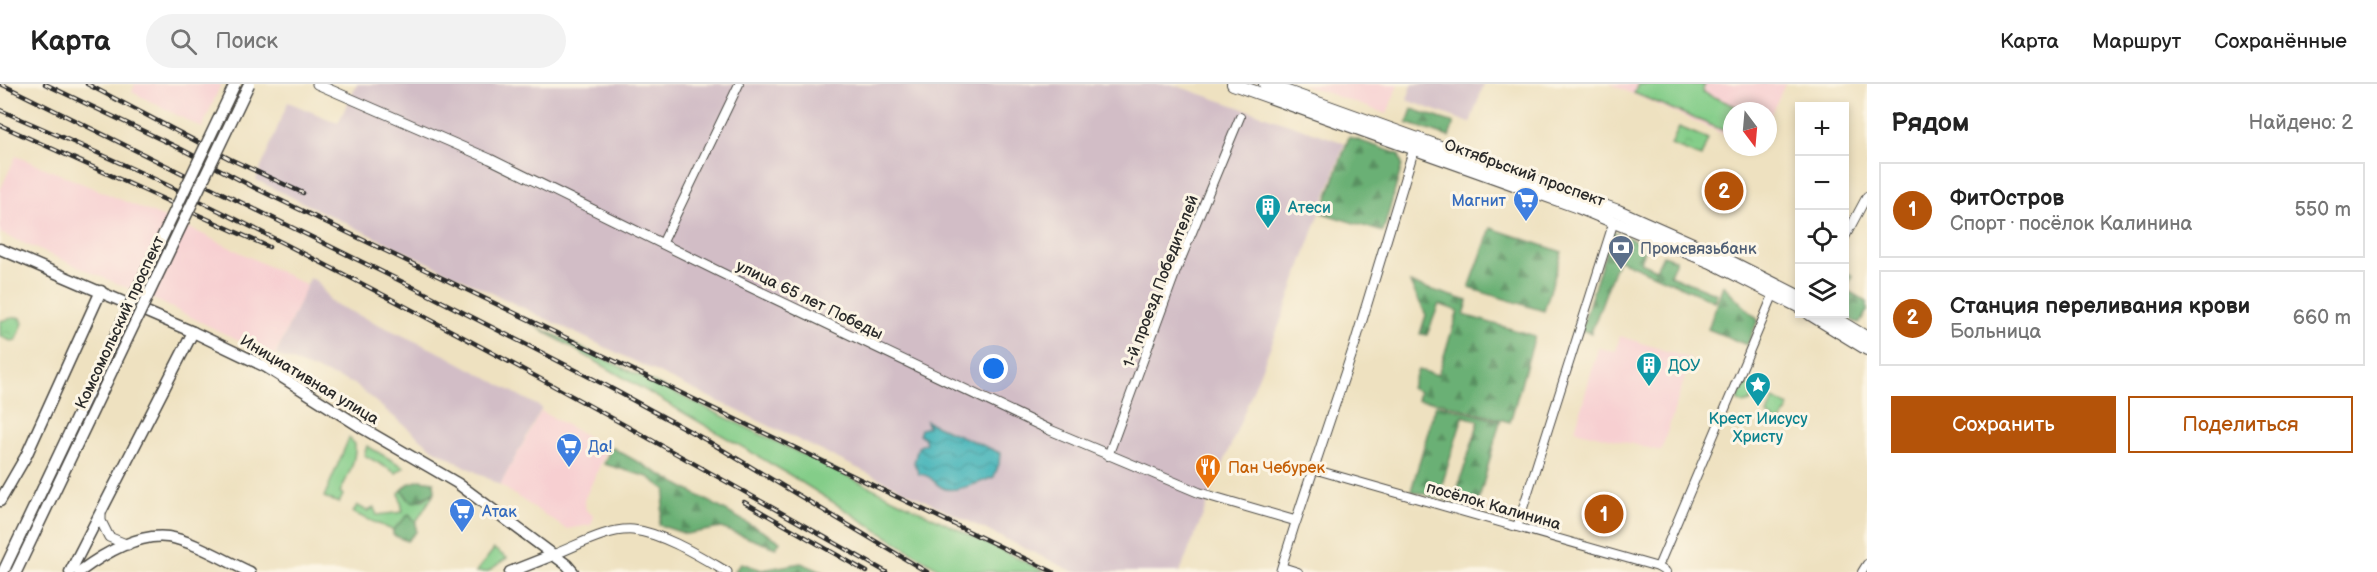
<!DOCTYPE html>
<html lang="ru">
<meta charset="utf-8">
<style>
:root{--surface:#fff;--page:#f2f2f2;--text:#222;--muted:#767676;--line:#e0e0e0;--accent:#b45309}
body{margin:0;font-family:"Balsamiq Sans",sans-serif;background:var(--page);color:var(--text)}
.controls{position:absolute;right:18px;top:18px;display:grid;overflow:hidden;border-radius:0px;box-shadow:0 3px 9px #0003}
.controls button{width:54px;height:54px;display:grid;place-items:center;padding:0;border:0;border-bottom:2px solid var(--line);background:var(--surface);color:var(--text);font:30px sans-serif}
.compass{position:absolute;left:1723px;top:18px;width:54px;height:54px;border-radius:50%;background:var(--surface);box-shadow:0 3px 9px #0003;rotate:164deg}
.you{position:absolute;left:994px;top:285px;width:21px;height:21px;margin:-15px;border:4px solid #fff;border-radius:50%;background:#1a73e8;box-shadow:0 0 0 9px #1a73e833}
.badge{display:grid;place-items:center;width:39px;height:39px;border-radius:50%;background:var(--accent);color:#fff;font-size:20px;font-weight:700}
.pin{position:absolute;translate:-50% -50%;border:3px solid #fff;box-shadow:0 2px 6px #0006}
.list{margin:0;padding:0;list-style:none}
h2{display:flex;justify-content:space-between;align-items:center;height:78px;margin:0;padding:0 24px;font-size:26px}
h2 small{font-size:20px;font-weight:400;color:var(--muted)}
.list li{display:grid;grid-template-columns:39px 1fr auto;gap:18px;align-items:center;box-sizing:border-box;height:96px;margin:0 12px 12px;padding:0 12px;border:2px solid var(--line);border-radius:0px}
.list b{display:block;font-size:22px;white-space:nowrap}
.list p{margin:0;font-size:20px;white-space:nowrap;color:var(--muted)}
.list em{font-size:20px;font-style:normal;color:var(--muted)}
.actions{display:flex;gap:12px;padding:18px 24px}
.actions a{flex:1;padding:14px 0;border:2px solid var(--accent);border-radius:0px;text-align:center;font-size:21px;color:var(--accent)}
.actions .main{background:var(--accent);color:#fff}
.icon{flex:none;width:33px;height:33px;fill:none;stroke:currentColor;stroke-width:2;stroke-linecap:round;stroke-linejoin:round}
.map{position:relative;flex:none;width:1867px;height:488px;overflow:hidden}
header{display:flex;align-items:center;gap:36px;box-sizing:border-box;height:84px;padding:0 30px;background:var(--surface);border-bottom:2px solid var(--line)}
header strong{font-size:28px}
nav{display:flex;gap:33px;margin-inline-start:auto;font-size:21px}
.search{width:420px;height:54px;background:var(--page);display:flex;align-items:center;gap:15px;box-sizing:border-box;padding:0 21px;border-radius:33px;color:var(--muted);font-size:22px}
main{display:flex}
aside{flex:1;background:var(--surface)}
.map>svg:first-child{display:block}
.built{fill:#f7cfd1}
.industrial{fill:#d2bdc6}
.green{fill:#84cd89;stroke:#587c5a;stroke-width:1.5}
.forest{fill:url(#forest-firs);stroke:#4b6e50;stroke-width:1.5;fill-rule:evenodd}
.park{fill:url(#park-crowns);stroke:#587c5a;stroke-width:1.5}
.water{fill:url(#water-waves);stroke:#366e72;stroke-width:1.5}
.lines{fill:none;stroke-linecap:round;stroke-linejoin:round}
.minor-casing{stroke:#484641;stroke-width:10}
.tertiary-casing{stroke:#484641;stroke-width:11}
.secondary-casing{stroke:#484641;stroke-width:13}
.primary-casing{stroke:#484641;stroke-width:14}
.minor{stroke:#fff;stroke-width:8}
.tertiary{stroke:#fff;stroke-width:9}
.secondary{stroke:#fff;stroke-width:10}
.primary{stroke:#fff;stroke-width:12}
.rail-casing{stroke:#2b2b2b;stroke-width:4.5}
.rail{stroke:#fcf5e5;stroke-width:2;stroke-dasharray:7;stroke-linecap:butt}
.secondary-bridge-casing{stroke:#484641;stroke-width:13;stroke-linecap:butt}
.secondary-bridge{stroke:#fff;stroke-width:10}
.labels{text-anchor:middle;stroke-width:6;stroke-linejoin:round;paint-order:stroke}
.street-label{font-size:16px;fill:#2b2b2b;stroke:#fcf5e5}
.shop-label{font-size:16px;fill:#366cbe;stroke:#fcf5e5;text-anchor:start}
.culture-label{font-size:16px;fill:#0d838f;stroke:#fcf5e5;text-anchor:start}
.service-label{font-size:16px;fill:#4e5e75;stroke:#fcf5e5;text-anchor:start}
.food-label{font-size:16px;fill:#c56008;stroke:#fcf5e5;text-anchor:start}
</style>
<header>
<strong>Карта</strong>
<div class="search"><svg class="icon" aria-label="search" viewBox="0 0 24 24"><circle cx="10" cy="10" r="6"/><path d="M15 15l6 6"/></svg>Поиск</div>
<nav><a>Карта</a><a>Маршрут</a><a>Сохранённые</a></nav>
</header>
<main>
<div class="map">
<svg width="1867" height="488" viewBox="0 0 1867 488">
<defs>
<pattern id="forest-firs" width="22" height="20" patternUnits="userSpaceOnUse" patternTransform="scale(1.5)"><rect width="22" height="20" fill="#6bb075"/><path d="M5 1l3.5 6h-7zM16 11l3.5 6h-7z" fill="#588f60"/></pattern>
<pattern id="park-crowns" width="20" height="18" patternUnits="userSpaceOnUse" patternTransform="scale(1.5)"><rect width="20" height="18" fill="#84cd89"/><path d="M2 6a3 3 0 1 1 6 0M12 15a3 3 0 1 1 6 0" fill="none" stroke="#72b076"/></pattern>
<pattern id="water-waves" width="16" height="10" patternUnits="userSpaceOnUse" patternTransform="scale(1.5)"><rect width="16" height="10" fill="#41b2b8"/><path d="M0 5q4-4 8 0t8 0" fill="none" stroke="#379196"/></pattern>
</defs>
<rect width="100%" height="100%" fill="#fcf5e5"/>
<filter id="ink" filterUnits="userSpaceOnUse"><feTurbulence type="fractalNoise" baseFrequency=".0167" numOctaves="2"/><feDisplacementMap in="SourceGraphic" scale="12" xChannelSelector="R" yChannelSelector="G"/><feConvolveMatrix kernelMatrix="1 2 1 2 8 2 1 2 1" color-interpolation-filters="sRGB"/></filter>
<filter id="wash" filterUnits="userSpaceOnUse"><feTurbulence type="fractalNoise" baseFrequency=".008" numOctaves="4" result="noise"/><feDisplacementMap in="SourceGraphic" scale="24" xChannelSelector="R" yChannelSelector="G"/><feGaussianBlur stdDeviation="1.35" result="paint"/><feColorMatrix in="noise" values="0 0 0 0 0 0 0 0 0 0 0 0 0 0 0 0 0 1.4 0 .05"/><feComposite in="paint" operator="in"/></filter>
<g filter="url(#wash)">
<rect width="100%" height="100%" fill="#eee1c0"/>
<g class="built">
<polygon points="135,0 221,0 202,44 132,8"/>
<polygon points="1302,0 1398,0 1387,30"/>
<polygon points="1610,0 1785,0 1768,37 1768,27 1732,27 1732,54"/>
<polygon points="16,72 196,147 307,201 274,274 162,219 0,149 0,106"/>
<polygon points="1620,252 1691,275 1661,367 1575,346 1598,264 1616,267"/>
<polygon points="541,327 608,364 584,416 586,426 594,432 591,441 566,445 500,401"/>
</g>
<g class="industrial">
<polygon points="357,0 1171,0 1345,59 1282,234 1180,488 1074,488 256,96 288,18 338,39"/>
<polygon points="1412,0 1484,0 1470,39 1407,16"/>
<polygon points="310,194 317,197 332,219 447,272 542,324 500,401 433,365 354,300 276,271"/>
</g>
<g class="green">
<polygon points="1638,0 1705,0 1702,8 1747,27 1732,27 1732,50 1634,9"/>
<polygon points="530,239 1038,484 1045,488 942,487 790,391"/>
<polygon points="1759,295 1762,295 1764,301 1750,318 1744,320 1737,316 1743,302 1753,300"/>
<polygon points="1773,315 1789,322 1780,340 1767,331"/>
<path d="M349 354 355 360C356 378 348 392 340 408L343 411 339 419 324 413Z"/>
<polygon points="367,362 404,383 396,389 364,371"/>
<polygon points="402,406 409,416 423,416 435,408 416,438 409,430 393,446 390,445 353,429 357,421 367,427 374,424 377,431 403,428 399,409"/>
<polygon points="494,465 507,474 487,488 476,488"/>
</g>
<g class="forest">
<polygon points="1412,25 1454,39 1449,53 1407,39"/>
<polygon points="1349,53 1399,70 1402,81 1383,148 1322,129"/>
<polygon points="1491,144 1562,168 1544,227 1469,204"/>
<polygon points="1612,147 1646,161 1640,178 1656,185 1663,171 1676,176 1670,191 1717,210 1714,217 1618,175 1591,249 1581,246"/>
<polygon points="1845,187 1853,192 1845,205 1867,218 1867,227 1859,240 1841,230 1844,230"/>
<polygon points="1410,199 1468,217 1464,231 1535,252 1510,338 1438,318 1417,316 1419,308 1411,304 1418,286 1438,291 1458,227 1439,220 1427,251 1420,250 1426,231"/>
<polygon points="1723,201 1758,236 1747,261 1708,245"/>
<path d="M1436 320 1500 337 1477 423 1411 407ZM1463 332 1479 337 1456 410 1441 404Z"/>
<polygon points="611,363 780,457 776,464 721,444 686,450 659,441 666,406 648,393 604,380"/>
<polygon points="420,396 434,398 435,408 415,418 409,416 402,406 408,400"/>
<polygon points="409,430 416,438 416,448 407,457 393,451 393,446"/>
<polygon points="741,479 762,486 801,479 823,488 734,488"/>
</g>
<g class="park">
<polygon points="1679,43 1708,55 1701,73 1671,61"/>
<polygon points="17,233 21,234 23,239 16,256 11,257 0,252 0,237"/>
</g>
<path class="water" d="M926 337C951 349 975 357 1000 369L999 380 994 393C983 397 953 410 943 404 932 399 934 392 919 390L914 379 918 363 926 359 924 353 919 351 921 345 928 343Z"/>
</g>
<g filter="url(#ink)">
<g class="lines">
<defs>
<g id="minor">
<polyline points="1844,155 1867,112"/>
<polyline points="662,160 739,0"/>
<polyline points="1108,372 1176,187 1240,33"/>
<polyline points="1313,385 1658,483 1666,488"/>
<polyline points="1517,443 1614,137"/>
<polyline points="1282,483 1298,488"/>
<polyline points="1658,483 1774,209"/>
<polyline points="1280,488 1296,437"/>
<polyline points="1862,488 1867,480"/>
</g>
<g id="tertiary">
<polyline points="317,0 490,75 748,202 1050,346 1200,409 1296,437 1353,266 1416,58"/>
<polyline points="101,429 101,437 109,453 128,461"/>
<path d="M553 471C577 462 607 444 633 446 663 449 701 473 727 488"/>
</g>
<g id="secondary">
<polyline points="0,165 193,248 266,283 364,345 457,399 567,481 573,488"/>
<polyline points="0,417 26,372 101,207"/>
<polyline points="70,488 193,248"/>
<path d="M79 488C102 471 137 449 168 453 191 456 228 478 250 488"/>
<polyline points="510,488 553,471"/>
</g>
<g id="primary">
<polyline points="1233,0 1578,123 1711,178 1800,223"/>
<polyline points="1265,0 1618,127 1715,170 1800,213"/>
<polyline points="1810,230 1867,265"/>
<polyline points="1827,230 1867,254"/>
</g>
</defs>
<use href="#minor" class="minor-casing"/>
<use href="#tertiary" class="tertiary-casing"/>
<use href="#secondary" class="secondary-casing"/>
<use href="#primary" class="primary-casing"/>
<use href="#minor" class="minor"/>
<use href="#tertiary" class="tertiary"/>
<use href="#secondary" class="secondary"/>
<use href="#primary" class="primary"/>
<defs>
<g id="rail">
<polyline points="1,0 431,212 605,301 706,356 927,488"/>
<polyline points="45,0 181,65 255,104 1053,488"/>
<polyline points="87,0 230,75 303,109"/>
<path d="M0 26C55 50 111 74 165 100 410 220 649 353 886 488"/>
<polyline points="0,41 269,163"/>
<polyline points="744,418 867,488"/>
</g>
</defs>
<use href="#rail" class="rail-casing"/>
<use href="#rail" class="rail"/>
<defs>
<g id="secondary-bridge">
<polyline points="3,488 235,0"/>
<polyline points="16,488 249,0"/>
</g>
</defs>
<use href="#secondary-bridge" class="secondary-bridge-casing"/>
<use href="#secondary-bridge" class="secondary-bridge"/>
</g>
</g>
<defs>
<symbol id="supermarket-pin" viewBox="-11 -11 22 30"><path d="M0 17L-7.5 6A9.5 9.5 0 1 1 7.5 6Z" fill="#3f7fe0" stroke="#fcf5e5"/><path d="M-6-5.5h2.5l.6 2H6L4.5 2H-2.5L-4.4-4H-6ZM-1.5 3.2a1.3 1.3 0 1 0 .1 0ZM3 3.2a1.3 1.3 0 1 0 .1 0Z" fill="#fff"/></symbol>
<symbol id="building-pin" viewBox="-11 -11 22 30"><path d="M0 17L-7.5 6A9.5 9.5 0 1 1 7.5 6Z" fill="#0f9aa8" stroke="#fcf5e5"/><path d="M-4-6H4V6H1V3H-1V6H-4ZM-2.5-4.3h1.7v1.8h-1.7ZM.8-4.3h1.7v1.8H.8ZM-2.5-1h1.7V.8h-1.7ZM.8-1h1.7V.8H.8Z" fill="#fff"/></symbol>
<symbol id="bank-pin" viewBox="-11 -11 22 30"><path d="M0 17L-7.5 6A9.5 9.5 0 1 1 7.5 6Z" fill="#5c6f8a" stroke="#fcf5e5"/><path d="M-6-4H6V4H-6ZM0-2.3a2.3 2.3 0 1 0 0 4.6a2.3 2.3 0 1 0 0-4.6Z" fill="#fff"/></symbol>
<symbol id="sight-pin" viewBox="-11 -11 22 30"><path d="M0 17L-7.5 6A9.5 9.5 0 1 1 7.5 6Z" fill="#0f9aa8" stroke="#fcf5e5"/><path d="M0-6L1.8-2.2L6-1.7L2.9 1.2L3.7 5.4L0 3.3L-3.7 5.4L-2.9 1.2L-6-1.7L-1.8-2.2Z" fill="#fff"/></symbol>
<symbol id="restaurant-pin" viewBox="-11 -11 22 30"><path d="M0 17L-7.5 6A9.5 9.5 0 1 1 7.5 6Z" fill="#e8710a" stroke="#fcf5e5"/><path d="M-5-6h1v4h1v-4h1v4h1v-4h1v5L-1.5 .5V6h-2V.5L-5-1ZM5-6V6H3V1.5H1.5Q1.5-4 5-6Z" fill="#fff"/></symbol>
</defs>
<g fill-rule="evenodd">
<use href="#supermarket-pin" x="1511" y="101" width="30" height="40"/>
<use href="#building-pin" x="1253" y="108" width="30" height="40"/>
<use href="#bank-pin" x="1606" y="149" width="30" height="40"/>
<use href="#building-pin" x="1634" y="266" width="30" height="40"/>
<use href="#sight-pin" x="1743" y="286" width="30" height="40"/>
<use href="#supermarket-pin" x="554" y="347" width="30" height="40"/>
<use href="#restaurant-pin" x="1193" y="368" width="30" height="40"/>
<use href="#supermarket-pin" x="447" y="412" width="30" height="40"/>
</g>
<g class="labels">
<g class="street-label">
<text transform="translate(1525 88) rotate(20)" y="6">Октябрьский проспект</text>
<text transform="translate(1160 197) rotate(-69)" y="6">1-й проезд Победителей</text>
<text transform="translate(810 215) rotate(26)" y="6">улица 65 лет Победы</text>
<text transform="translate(119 238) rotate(-65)" y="6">Комсомольский проспект</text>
<text transform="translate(310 295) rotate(31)" y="6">Инициативная улица</text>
<text transform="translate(1494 421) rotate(16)" y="6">посёлок Калинина</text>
</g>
<g class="shop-label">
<text x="1506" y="122" text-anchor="end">Магнит</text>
<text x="588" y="368">Да!</text>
<text x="482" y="433">Атак</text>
</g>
<g class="culture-label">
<text x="1288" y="129">Атеси</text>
<text x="1668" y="287">ДОУ</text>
<text x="1758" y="340" text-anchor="middle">Крест Иисусу<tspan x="1758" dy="18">Христу</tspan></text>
</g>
<g class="service-label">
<text x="1640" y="170">Промсвязьбанк</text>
</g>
<g class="food-label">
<text x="1228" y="389">Пан Чебурек</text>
</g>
</g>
</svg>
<div class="controls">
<button>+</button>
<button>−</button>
<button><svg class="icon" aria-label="locate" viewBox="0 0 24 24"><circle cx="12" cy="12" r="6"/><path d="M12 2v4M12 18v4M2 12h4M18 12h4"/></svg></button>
<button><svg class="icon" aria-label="layers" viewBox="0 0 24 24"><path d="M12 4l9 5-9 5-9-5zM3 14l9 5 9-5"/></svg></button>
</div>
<svg class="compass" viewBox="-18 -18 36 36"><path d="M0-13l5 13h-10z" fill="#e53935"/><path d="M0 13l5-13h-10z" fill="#767676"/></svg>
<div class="you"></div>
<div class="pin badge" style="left:1604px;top:430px">1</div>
<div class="pin badge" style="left:1724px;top:107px">2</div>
</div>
<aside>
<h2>Рядом<small>Найдено: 2</small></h2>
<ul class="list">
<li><span class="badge">1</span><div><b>ФитОстров</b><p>Спорт · посёлок Калинина</p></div><em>550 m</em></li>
<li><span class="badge">2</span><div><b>Станция переливания крови</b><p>Больница</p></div><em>660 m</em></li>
</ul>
<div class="actions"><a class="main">Сохранить</a><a>Поделиться</a></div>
</aside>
</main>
